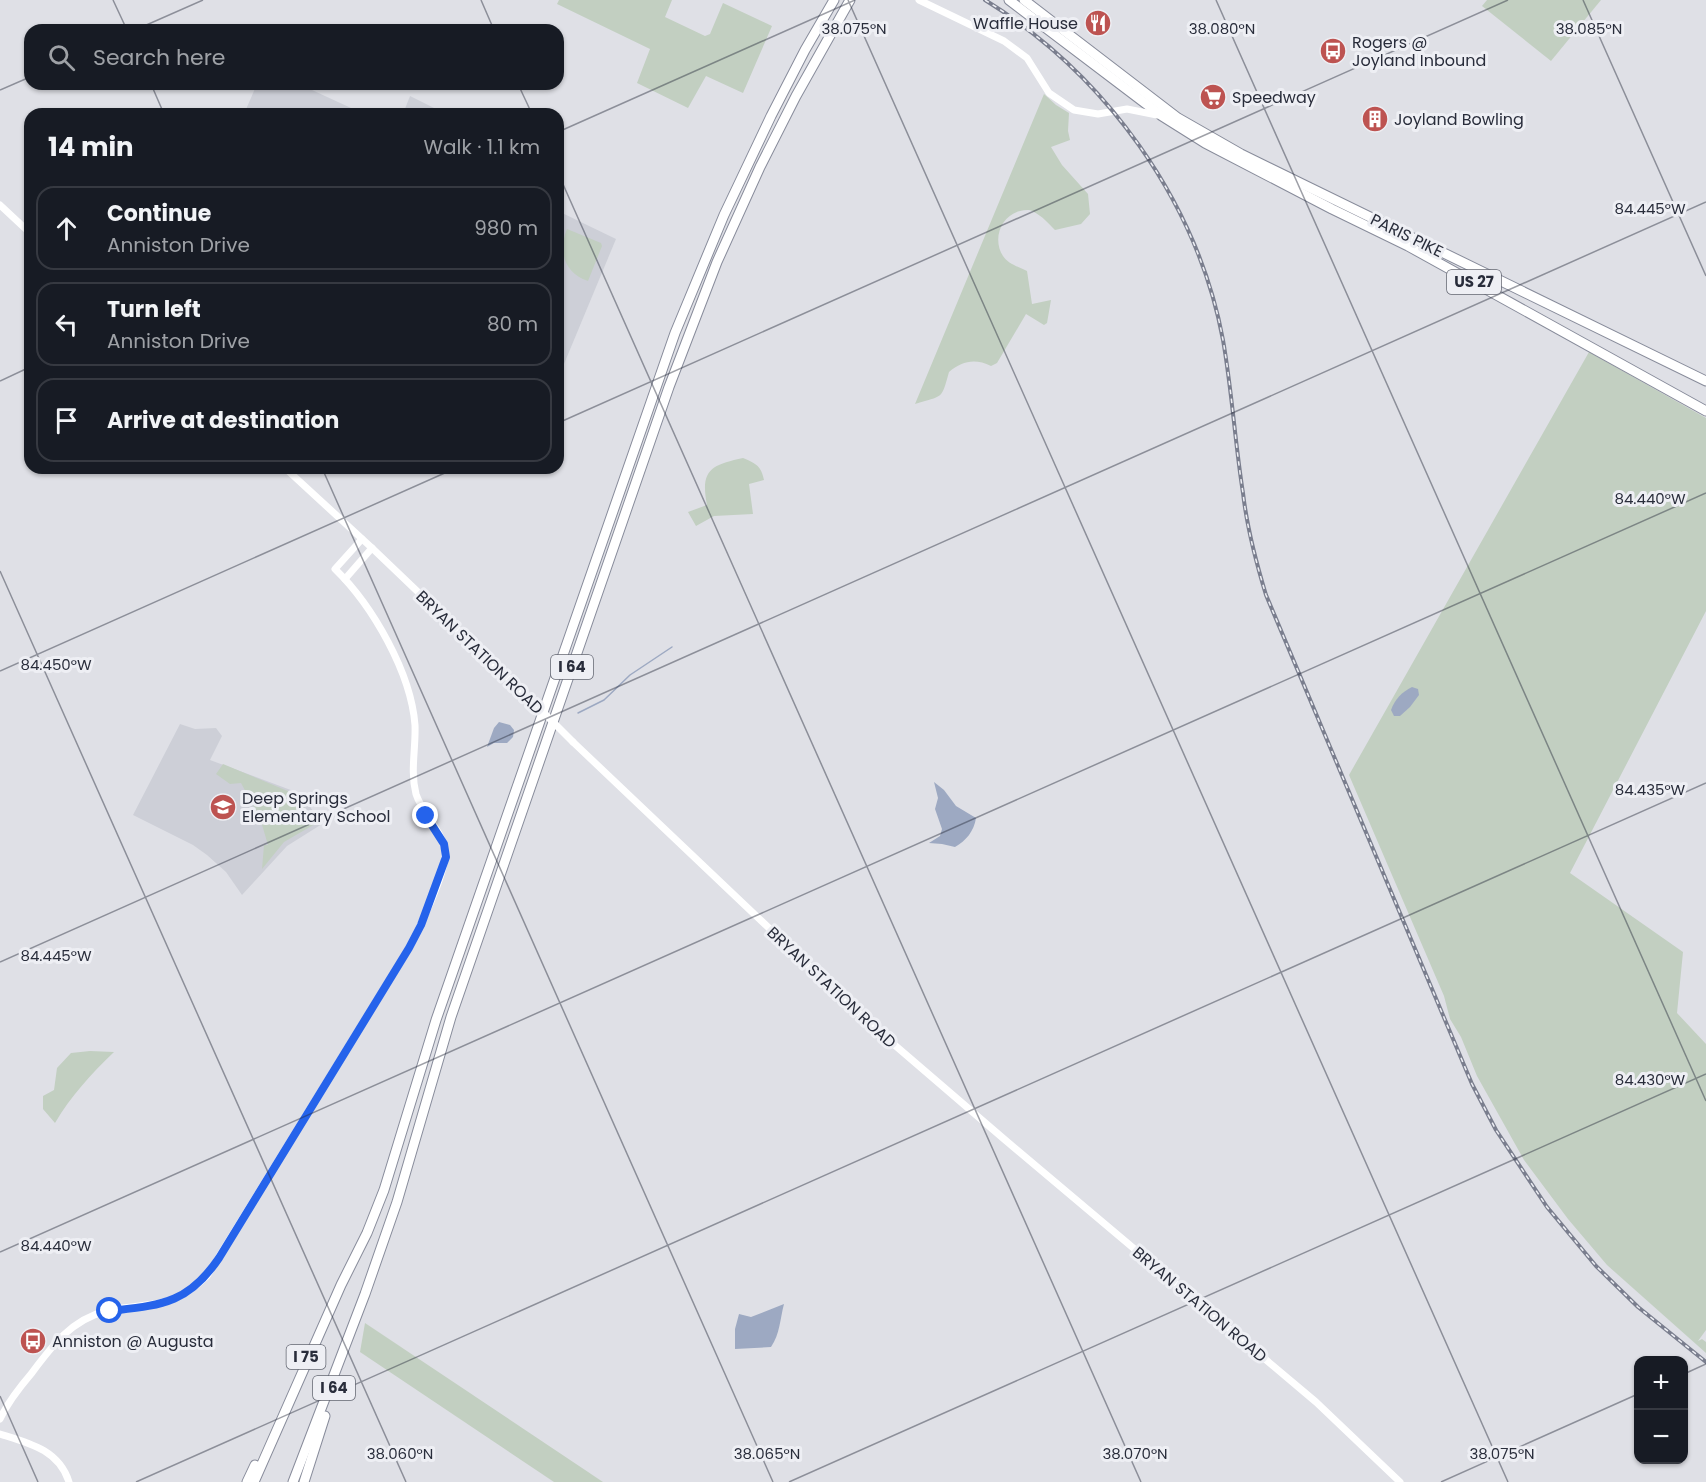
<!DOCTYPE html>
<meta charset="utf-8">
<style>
:root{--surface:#171b24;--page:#20242c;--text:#f1f3f6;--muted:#9ea1a6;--line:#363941}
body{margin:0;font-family:Poppins,sans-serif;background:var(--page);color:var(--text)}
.controls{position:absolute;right:18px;bottom:18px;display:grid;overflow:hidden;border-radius:12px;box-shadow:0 2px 4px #0004}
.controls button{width:54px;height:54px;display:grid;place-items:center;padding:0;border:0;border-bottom:2px solid var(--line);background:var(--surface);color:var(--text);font:30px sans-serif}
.stop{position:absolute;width:18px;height:18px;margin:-14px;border:4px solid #2563eb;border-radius:50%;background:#fff}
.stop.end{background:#2563eb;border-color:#fff;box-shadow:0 2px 6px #0008}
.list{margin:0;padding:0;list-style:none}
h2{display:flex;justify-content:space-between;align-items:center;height:78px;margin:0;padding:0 24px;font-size:26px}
h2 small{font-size:20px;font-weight:400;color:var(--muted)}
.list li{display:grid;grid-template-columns:39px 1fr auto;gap:18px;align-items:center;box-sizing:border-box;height:84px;margin:0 12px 12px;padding:0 12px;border:2px solid var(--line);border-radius:18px}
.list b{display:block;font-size:22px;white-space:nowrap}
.list p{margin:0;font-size:20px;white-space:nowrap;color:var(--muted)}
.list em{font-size:20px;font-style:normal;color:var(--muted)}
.icon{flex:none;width:33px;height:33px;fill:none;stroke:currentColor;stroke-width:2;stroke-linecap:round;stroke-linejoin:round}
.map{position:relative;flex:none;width:1706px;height:1482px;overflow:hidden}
.search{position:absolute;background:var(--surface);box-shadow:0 2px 4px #0004;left:24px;top:24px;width:540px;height:66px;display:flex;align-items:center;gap:15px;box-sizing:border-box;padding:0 21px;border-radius:18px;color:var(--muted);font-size:22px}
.panel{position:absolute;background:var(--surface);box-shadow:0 2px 4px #0004;left:24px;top:108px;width:540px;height:366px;border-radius:18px}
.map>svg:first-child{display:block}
.built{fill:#cdcfd7}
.green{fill:#c2cfc1}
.water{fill:#9da9c2}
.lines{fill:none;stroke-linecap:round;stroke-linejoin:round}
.stream{stroke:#9da9c2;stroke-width:1.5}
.highway-casing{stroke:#888c9b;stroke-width:11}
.secondary{stroke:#fff;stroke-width:7}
.highway{stroke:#fff;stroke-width:9}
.rail-casing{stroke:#7a7e8e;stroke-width:4}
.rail{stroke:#eeeff4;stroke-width:1.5;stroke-dasharray:4.5;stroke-linecap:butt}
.secondary-bridge{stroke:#fff;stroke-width:7}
.route{stroke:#2563eb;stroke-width:8}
.ticks{fill:none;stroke:#292d3b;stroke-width:1.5;stroke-opacity:0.45}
.labels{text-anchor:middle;stroke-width:6;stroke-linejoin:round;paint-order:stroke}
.shield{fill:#eeeff4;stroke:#646772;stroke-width:1.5}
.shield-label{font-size:15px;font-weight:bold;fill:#292d3b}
.poi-label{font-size:16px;fill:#292d3b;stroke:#eeeff4;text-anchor:start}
.street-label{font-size:16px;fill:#292d3b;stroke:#eeeff4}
.ticks-label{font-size:15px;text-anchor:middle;fill:#292d3b;stroke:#eeeff4;stroke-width:6;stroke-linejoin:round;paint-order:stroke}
</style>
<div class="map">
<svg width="1706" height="1482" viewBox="0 0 1706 1482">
<rect width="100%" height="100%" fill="#dfe0e6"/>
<g class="built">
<polygon points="257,84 299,84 364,114 244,114"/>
<polygon points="410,96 446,114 403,114"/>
<polygon points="558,211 616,239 564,364 558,361"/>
<polygon points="180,724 195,729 216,728 222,736 210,760 296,792 304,798 322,824 287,846 242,895 226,872 207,855 193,845 133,815"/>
</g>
<g class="green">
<polygon points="559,0 672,0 665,17 705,36 710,34 723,3 772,26 743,93 706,76 688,108 637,83 650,49 557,4"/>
<polygon points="1487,0 1601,0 1551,61 1482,6"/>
<path d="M1044 94 1056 105 1069 113 1068 131 1070 140 1051 147 1062 165 1088 194 1090 214 1081 224 1055 230C1049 224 1042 216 1034 212 1030 209 1025 210 1020 211 1001 216 992 239 1003 256 1008 264 1019 267 1027 271L1032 304 1051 300 1047 323 1044 325 1026 314 997 363 991 366C975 358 962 361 949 372 941 401 943 395 915 404Z"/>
<path d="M567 229 601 243 602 246 588 281C564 273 558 251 567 229Z"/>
<polygon points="1589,352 1706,418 1706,611 1570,873 1683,952 1677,1013 1706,1044 1706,1330 1698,1341 1702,1339 1706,1342 1706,1353 1607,1265 1568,1219 1524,1160 1477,1076 1461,1037 1450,1019 1444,996 1349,775"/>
<path d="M743 458C757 464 761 466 764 480L749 484 753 514 714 516 696 526 688 512 707 505C700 470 711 465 743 458Z"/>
<polygon points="223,764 295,794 315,824 284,842 262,869 264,845 268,845 260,818 241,783 230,784 216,774"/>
<path d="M90 1051 114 1052C91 1074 71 1096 55 1123L43 1109V1096L54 1090 57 1068 71 1053Z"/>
<polygon points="365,1323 603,1482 554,1482 360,1352"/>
</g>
<g class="water">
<path d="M1412 687 1418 689 1419 695 1410 707 1400 716H1394L1391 710C1395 699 1402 692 1412 687Z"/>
<polygon points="499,722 510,725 514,730 513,737 507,743 494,743 487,747 494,728"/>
<path d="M934 782 944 790 956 806 976 818C974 831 966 841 955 847L942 844 929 843 940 836 942 829 935 809 938 798Z"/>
<path d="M784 1304C780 1319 780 1334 771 1347L735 1349V1329L739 1314 751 1317Z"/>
</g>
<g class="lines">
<polyline class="stream" points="578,713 604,700 630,675 672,647"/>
<defs>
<g id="highway">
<polyline points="1009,0 1162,116 1205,143 1332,209 1408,246 1706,411"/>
<polyline points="1024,0 1178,118 1241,154 1706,381"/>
<polyline points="247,1482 255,1465"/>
<polyline points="254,1482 341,1285 367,1233 384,1190 436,1020 675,333 724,215 771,116 805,50 834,0"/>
<polyline points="293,1482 365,1294 397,1202 451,1017 669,387 717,262 760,167 796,96 850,0"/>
<polyline points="304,1482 325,1416"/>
</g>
</defs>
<use href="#highway" class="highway-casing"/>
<g class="secondary">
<polyline points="919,0 1004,41 1027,58 1049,93 1074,110 1098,114 1127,109 1157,115"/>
<polyline points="0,205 30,233"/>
<polyline points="285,468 372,548 529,698"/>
<polyline points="345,579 372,548"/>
<polyline points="573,742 869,1023 1004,1139 1316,1402 1400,1482"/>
<path d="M0 1419C8 1402 19 1388 31 1374 52 1346 71 1320 106 1311 151 1301 169 1312 207 1276L409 948C419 929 445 875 445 855 446 834 422 814 416 794 410 771 416 748 415 725 411 673 373 606 335 569L362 539"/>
<path d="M0 1434C29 1443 59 1450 69 1482"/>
</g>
<use href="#highway" class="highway"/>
<defs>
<path id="rail" d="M985 0C1105 74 1197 201 1223 340 1232 391 1235 443 1243 493 1247 528 1256 562 1266 595L1472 1084 1496 1130 1547 1207 1596 1266 1638 1307 1706 1362"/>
</defs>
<use href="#rail" class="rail-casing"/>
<use href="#rail" class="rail"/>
<polyline class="secondary-bridge" points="529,698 573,742"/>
</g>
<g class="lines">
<path class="route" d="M110 1311C161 1305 188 1304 219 1258L409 948 421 925 446 857 444 844 426 816"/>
</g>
<path class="ticks" d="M113 0 127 30M481 0 494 30M848 0 1508 1482M1216 0 1706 1101M1583 0 1706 276M135 30 203 0M151 84 164 114M518 84 532 114M0 90 30 77M558 132 855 0M558 173 1141 1482M0 381 30 367M558 423 1508 0M322 468 773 1482M0 571 406 1482M0 671 456 468M0 962 1706 202M0 1252 1706 493M1684 1374 1706 1364M0 1396 38 1482M136 1482 1706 783M789 1482 1706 1074M1441 1482 1638 1394"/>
<defs>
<symbol id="restaurant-disc" viewBox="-11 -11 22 22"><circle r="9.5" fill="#bd5351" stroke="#eeeff4"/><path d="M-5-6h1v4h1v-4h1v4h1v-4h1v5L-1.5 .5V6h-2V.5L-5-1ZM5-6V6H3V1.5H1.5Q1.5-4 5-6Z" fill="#fff"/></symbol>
<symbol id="bus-disc" viewBox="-11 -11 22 22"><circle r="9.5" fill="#bd5351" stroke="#eeeff4"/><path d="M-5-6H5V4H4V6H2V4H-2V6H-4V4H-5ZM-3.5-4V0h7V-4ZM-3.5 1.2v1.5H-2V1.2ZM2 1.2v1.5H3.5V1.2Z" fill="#fff"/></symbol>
<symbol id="supermarket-disc" viewBox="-11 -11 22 22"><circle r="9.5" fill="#bd5351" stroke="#eeeff4"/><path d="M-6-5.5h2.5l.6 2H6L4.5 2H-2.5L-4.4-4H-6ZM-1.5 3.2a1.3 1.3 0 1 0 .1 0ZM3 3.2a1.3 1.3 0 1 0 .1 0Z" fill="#fff"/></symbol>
<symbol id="building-disc" viewBox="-11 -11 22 22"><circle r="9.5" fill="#bd5351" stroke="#eeeff4"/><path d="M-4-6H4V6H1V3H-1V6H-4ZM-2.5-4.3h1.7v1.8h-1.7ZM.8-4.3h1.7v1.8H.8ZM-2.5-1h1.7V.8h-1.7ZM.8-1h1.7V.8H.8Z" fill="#fff"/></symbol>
<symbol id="school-disc" viewBox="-11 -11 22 22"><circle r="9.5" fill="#bd5351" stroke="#eeeff4"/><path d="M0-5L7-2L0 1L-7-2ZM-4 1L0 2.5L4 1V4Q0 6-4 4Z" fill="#fff"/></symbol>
</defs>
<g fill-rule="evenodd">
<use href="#restaurant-disc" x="1083" y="8" width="30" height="30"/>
<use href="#bus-disc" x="1318" y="36" width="30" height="30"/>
<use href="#supermarket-disc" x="1198" y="82" width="30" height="30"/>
<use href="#building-disc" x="1360" y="104" width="30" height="30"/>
<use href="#school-disc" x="208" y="792" width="30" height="30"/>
<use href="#bus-disc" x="18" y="1326" width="30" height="30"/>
</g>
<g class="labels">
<g class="shield">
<rect x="1447" y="270" width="54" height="24" rx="4.5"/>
<rect x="551" y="655" width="42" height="24" rx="4.5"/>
<rect x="286.5" y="1345" width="39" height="24" rx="4.5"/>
<rect x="313" y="1376" width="42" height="24" rx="4.5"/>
</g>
<g class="shield-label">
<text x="1474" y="287">US 27</text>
<text x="572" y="672">I 64</text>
<text x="306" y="1362">I 75</text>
<text x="334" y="1393">I 64</text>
</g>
<g class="poi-label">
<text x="1078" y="29" text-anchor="end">Waffle House</text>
<text x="1352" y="48">Rogers @<tspan x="1352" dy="18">Joyland Inbound</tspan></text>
<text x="1232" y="103">Speedway</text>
<text x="1394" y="125">Joyland Bowling</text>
<text x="242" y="804">Deep Springs<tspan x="242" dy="18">Elementary School</tspan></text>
<text x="52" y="1347">Anniston @ Augusta</text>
</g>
<g class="street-label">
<text transform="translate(1407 235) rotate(26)" y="6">PARIS PIKE</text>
<text transform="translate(480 652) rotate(44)" y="6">BRYAN STATION ROAD</text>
<text transform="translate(832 987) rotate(43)" y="6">BRYAN STATION ROAD</text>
<text transform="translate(1200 1304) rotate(40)" y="6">BRYAN STATION ROAD</text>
</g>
</g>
<g class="ticks-label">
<text x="854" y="34">38.075°N</text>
<text x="1222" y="34">38.080°N</text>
<text x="1589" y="34">38.085°N</text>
<text x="1650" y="214">84.445°W</text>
<text x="1650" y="504">84.440°W</text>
<text x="56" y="670">84.450°W</text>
<text x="1650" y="795">84.435°W</text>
<text x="56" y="961">84.445°W</text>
<text x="1650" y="1085">84.430°W</text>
<text x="56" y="1251">84.440°W</text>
<text x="400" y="1459">38.060°N</text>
<text x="767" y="1459">38.065°N</text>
<text x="1135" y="1459">38.070°N</text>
<text x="1502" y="1459">38.075°N</text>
</g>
</svg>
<div class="controls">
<button>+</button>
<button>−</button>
</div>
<div class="stop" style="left:110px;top:1311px"></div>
<div class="stop end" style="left:426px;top:816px"></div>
<div class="search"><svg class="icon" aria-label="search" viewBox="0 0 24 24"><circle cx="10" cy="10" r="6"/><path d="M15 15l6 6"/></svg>Search here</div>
<section class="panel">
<h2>14 min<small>Walk · 1.1 km</small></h2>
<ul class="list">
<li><svg class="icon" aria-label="ahead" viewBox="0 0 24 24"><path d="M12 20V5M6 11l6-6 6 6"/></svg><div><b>Continue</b><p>Anniston Drive</p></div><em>980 m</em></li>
<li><svg class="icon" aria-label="left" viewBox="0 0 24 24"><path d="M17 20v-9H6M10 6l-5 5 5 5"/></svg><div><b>Turn left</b><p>Anniston Drive</p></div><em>80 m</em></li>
<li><svg class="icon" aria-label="arrive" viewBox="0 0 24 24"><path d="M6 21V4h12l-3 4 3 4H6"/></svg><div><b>Arrive at destination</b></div></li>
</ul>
</section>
</div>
